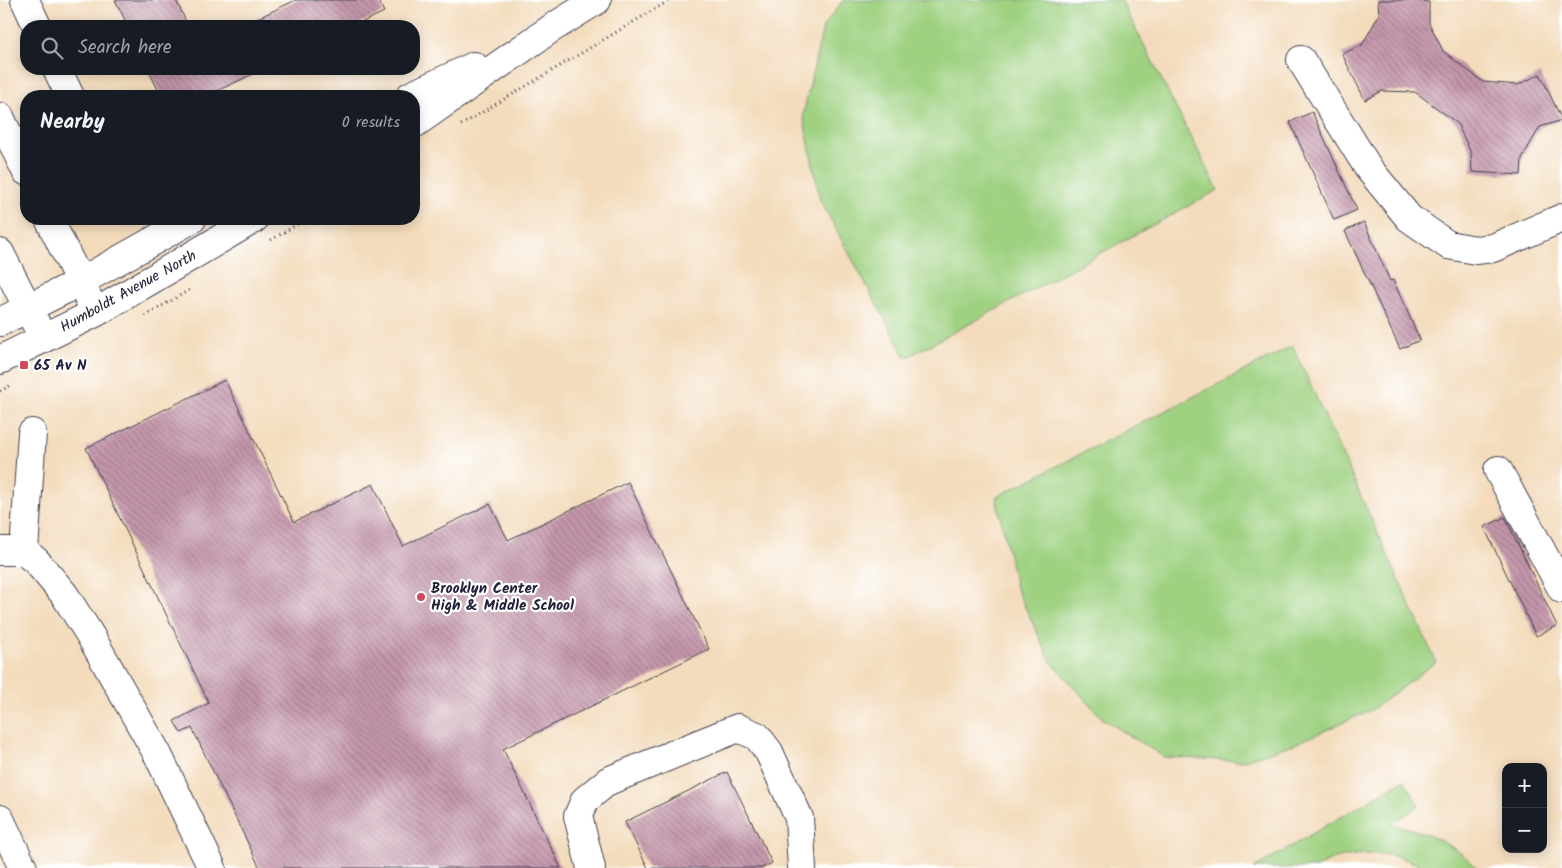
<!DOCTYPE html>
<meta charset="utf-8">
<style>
:root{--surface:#171b24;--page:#20242c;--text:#f1f3f6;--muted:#9ea1a6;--line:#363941}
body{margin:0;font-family:Kalam,sans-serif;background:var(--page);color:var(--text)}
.controls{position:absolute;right:15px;bottom:15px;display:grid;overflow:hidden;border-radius:10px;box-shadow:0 2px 12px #0003}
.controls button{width:45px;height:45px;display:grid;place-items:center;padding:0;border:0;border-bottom:1px solid var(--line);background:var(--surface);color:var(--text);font:25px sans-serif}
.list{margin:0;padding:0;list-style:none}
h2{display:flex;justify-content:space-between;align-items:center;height:65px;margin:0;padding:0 20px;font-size:21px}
h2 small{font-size:16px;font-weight:400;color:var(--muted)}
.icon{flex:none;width:28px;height:28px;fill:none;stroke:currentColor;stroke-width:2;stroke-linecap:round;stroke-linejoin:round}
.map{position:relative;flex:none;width:1562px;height:868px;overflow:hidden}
.search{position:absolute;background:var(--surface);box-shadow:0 2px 12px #0003;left:20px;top:20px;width:400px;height:55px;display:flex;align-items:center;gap:12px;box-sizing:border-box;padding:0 18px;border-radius:20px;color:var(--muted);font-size:19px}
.panel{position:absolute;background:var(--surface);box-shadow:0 2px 12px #0003;left:20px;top:90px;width:400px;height:135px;border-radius:20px}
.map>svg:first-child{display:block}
.pitch{fill:#9fd181;stroke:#607a5e}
.building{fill:url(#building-back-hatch)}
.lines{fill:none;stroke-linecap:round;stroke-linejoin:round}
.minor-casing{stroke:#413e4e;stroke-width:30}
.path{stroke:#413e4e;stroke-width:3;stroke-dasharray:1 4;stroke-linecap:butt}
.minor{stroke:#fff;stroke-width:28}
.poi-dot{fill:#d1495b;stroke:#fff;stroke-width:2}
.labels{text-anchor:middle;stroke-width:4.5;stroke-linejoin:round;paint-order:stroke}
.street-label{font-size:15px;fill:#22223b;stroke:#fff}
.poi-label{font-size:15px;font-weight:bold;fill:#22223b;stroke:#fff;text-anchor:start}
</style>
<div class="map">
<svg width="1562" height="868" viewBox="0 0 1562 868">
<defs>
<pattern id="building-back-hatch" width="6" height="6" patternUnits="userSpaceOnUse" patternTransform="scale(1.25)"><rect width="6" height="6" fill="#c496aa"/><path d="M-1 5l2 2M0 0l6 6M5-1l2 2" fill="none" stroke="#9f7a8c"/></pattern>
</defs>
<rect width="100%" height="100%" fill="#fff"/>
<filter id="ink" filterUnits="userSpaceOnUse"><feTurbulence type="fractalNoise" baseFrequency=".02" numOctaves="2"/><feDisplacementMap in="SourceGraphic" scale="10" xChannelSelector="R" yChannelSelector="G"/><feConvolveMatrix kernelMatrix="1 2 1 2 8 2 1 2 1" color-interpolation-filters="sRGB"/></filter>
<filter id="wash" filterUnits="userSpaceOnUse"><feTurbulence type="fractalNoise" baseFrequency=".0096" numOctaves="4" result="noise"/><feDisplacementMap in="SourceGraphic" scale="20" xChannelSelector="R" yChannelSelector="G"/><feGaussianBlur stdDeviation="1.12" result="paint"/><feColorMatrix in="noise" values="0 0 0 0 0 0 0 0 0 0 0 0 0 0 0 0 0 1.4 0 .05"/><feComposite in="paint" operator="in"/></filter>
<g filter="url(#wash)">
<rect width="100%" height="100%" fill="#f3dbbb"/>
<g class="pitch">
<polygon points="843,0 1121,0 1218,190 906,358 820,200 803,115 823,27"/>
<polygon points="1293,346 1436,662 1373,709 1297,743 1242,761 1164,757 1103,719 1051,662 1016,588 996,497"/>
<path d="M1404 780 1419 806 1391 824C1424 831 1453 843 1477 868H1427L1400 857 1382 854H1364L1346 856 1329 861 1316 868H1254Z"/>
</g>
<g id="blocks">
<g class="building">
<polygon points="115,0 176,0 188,26 128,26"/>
<polygon points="296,0 378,0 384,12 354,26 241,26"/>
<polygon points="1378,0 1410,0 1429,2 1429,23 1443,51 1483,82 1518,85 1540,74 1562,120 1540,127 1522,158 1521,175 1472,172 1471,153 1457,123 1415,92 1382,91 1365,100 1342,54 1362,45 1379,15"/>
<polygon points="148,69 264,69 206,96 161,96"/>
<polygon points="1312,112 1357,210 1334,220 1290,122"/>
<polygon points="1364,222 1390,281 1393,280 1420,340 1400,349 1345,231"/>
<polygon points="225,380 294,522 373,484 403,546 490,504 508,540 628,482 709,649 503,749 561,868 260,868 192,728 181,733 174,721 209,703 86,448"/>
<polygon points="1505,517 1557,626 1536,636 1484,527"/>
<polygon points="727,772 772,863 762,868 648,868 625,822"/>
</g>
</g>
</g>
<g filter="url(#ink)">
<use href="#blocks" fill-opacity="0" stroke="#413e4e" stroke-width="1"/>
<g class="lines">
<defs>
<g id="minor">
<polyline points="25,0 37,26"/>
<polyline points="1301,60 1369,169 1409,218 1448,245 1476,250 1493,248 1562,218"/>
<polyline points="57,69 70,96"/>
<polyline points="410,96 474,66"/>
<polyline points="0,117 26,171"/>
<polyline points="414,124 552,28 597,0"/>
<polyline points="49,219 88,298"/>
<polyline points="0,253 37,326"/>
<polyline points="0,322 80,282 192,219"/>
<polyline points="0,360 95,313 254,219"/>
<polyline points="1498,470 1562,589"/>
<polyline points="0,551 24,551 37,562 64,594 90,635 158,755 212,868"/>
<polyline points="24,551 32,433"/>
<polyline points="0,819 23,868"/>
<polyline points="591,868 578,816 585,800 608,781 738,728 757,736 769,752 799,818 802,868"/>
</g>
</defs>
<use href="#minor" class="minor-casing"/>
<g class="path">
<polyline points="461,125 670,0"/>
<polyline points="271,240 306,219"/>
<polyline points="145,316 191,289"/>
<polyline points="0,391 11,385"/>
</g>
<use href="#minor" class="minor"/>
</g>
</g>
<g class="poi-dot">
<rect x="19" y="360" width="10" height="10" rx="2.5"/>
<circle cx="421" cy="597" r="5"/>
</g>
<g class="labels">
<g class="street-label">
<text transform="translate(128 291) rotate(-29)" y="5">Humboldt Avenue North</text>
</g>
<g class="poi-label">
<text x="34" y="370">65 Av N</text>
<text x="431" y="593">Brooklyn Center<tspan x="431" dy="17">High &amp; Middle School</tspan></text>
</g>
</g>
</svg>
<div class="controls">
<button>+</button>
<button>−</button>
</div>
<div class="search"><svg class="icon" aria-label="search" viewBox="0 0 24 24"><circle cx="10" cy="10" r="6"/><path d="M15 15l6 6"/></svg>Search here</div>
<section class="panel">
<h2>Nearby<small>0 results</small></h2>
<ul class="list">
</ul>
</section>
</div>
